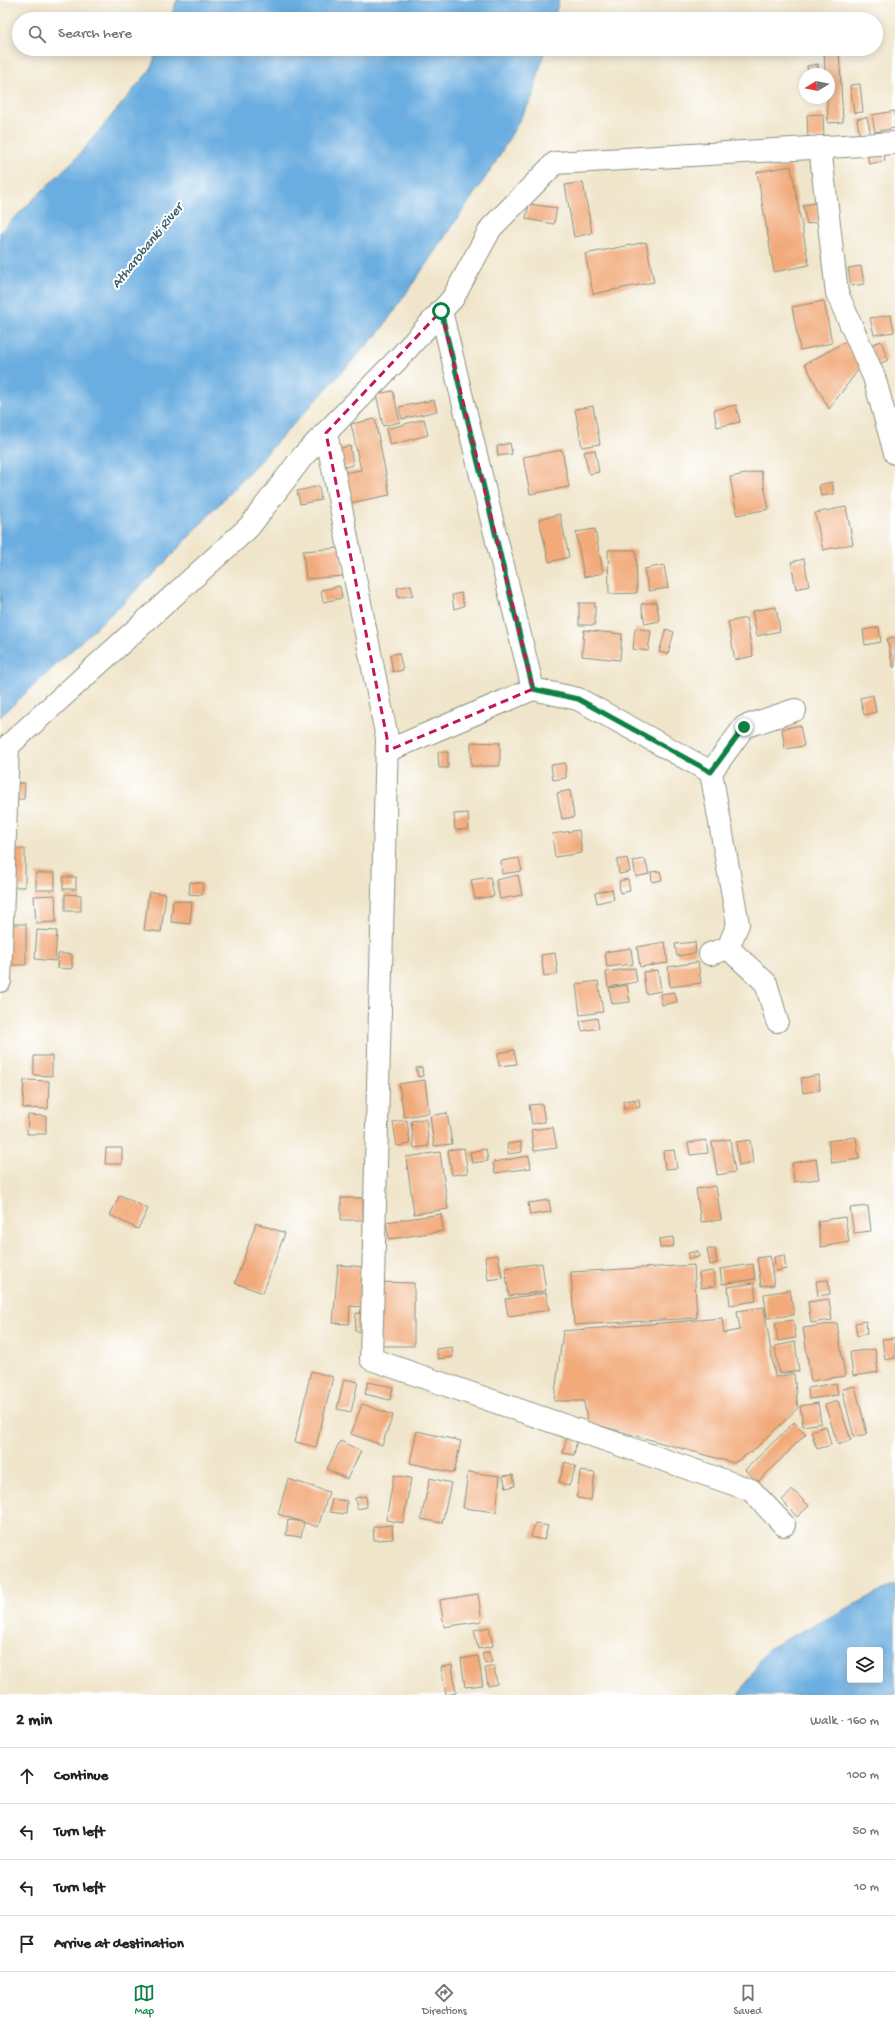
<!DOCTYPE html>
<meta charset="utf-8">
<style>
:root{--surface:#fff;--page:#f2f2f2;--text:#222;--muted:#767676;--line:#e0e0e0;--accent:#0b8043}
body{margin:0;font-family:"Gochi Hand",sans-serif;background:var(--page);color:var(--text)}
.controls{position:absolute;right:12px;bottom:12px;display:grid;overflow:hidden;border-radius:4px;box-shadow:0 2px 10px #0003}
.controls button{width:36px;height:36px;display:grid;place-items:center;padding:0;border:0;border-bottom:1px solid var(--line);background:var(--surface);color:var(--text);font:20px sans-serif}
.compass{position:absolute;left:799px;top:68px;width:36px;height:36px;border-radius:50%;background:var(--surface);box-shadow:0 2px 10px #0003;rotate:260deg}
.stop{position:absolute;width:12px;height:12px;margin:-9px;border:3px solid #0b8043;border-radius:50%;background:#fff}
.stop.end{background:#0b8043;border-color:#fff;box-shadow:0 1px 4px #0008}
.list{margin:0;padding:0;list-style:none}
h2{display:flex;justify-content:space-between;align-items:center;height:52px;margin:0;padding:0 16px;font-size:17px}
h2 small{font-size:13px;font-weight:400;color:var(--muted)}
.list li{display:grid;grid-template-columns:26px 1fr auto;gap:12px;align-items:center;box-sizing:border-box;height:56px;padding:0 16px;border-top:1px solid var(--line)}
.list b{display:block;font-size:15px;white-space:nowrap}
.list em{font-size:13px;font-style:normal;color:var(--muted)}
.icon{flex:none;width:22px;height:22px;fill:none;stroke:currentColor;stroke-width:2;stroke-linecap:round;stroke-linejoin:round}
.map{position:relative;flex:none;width:895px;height:1695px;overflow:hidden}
.search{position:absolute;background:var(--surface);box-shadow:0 2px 10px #0003;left:12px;right:12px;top:12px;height:44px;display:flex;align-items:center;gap:10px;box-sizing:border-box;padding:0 14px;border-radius:22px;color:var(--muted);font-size:15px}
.sheet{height:276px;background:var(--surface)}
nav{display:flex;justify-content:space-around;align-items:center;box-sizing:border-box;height:56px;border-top:1px solid var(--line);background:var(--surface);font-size:11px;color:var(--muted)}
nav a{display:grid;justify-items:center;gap:2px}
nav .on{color:var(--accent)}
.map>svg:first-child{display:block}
.water{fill:#6bade0;stroke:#45758a;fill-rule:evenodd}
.building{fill:#f2aa7a}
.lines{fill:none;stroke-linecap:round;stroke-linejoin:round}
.street-casing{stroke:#88917f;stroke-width:24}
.street{stroke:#fff;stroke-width:22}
.route{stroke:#0b8043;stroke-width:5}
.marked{fill:none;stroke:#c2185b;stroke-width:3;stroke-dasharray:8 5;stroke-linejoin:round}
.labels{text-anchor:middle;stroke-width:4;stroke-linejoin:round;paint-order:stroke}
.water-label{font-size:14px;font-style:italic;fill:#365f68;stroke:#fff}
</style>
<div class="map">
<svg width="895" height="1695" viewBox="0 0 895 1695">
<rect width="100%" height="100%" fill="#fff"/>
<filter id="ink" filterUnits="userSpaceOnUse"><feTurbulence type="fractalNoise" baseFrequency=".025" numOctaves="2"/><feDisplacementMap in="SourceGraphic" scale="8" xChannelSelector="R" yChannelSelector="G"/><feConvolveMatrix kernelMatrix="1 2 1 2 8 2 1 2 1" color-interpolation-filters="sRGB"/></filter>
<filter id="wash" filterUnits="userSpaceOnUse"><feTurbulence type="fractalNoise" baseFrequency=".012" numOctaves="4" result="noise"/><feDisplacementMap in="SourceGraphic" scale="16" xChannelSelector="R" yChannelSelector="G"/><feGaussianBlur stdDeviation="0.9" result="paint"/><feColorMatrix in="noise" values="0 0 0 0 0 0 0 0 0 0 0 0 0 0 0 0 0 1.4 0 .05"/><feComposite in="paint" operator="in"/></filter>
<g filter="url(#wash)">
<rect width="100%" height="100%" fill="#f0e5ca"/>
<g class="water">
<polygon points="177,0 559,0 554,19 170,19"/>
<polygon points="158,49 545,49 532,98 494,165 381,330 158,570 0,717 0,232 77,157 150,70"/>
<path d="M895 1584V1695H739L767 1649ZM850 1650H880V1680H850Z"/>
</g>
<g id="blocks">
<g class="building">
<polygon points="824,49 839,49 843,122 828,123 827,98 829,98 829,74 825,74"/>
<polygon points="846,49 867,49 868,50 847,53"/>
<polygon points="818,64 818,74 808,74 807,66"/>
<polygon points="860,84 863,112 854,113 850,85"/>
<polygon points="895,111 895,128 875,132 872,115"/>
<polygon points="823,114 824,138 808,139 807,115"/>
<polygon points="867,117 871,135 860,137 857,119"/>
<polygon points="884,151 885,161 869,164 867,153"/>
<polygon points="791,166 809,265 774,272 757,172"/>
<polygon points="583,182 592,233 574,237 565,185"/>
<polygon points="816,203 820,221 807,224 803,205"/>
<polygon points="529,204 557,208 554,224 526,219"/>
<polygon points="646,242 654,282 593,294 585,254"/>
<polygon points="861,266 864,284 851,286 848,268"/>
<polygon points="824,301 832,343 800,350 792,307"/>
<polygon points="891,315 894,332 874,335 870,318"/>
<polygon points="847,341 861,366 829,409 805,364"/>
<polygon points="881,341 888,360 875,366 868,346"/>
<polygon points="393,391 400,422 383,426 376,394"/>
<polygon points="434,400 437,411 402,419 399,407"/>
<polygon points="736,405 740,422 717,427 714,410"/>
<polygon points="593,406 600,444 582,447 575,409"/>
<polygon points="375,419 390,495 350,503 343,473 361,470 351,424"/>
<polygon points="424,419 428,435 390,445 386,429"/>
<polygon points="510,443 512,454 498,456 497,446"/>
<polygon points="350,446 353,465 341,468 337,449"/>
<polygon points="562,450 569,487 530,494 523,457"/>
<polygon points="595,450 599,472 589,474 584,452"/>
<polygon points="761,471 769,509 737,515 730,477"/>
<polygon points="832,482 834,494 821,496 819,485"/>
<polygon points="319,486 321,500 300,504 297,491"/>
<polygon points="846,507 853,544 823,550 815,513"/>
<polygon points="560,514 569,557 549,562 539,519"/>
<polygon points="595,529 603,573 584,577 576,532"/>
<polygon points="340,548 343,576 306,579 303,551"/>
<polygon points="608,550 636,550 637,593 609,594"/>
<polygon points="804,559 809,586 796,589 791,562"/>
<polygon points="664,565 668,588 649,591 644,569"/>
<polygon points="411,585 413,595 398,598 397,588"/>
<polygon points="340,586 342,598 323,602 321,590"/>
<polygon points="461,593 464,606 454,609 452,595"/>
<polygon points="656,602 660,621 645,624 641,604"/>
<rect x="579" y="603" width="16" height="22"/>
<polygon points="776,607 780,631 757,636 752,611"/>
<polygon points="746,618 753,656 735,660 728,622"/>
<polygon points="879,627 881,642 865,645 863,630"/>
<polygon points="635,628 651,631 648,651 633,649"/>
<polygon points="666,629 674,632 668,654 659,652"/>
<polygon points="584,630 622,634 620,660 582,656"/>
<polygon points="895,637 895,667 893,667 887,639"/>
<polygon points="399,653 403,670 393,672 390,655"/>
<polygon points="873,695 876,712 864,715 860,698"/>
<polygon points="800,725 804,746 785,749 782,729"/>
<polygon points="471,742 500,743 500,766 471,766"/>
<polygon points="438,752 448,752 448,768 439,768"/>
<polygon points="565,763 566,778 553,780 551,765"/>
<polygon points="15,783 25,783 24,799 15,799"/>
<polygon points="570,790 574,817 562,819 557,793"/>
<polygon points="468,813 469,829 455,830 454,814"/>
<polygon points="579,830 582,853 555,857 552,834"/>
<polygon points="14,849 25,849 25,887 13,887"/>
<polygon points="519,858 522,871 502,874 501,861"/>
<polygon points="627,858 630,872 619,874 617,860"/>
<polygon points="645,859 649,874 636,877 633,861"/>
<polygon points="660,871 662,880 652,882 651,872"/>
<rect x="36" y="873" width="19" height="17"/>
<polygon points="518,875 522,895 500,899 496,880"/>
<rect x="63" y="877" width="13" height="12"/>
<polygon points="490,877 494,896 475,899 471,880"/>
<polygon points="628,879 630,891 620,893 619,881"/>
<polygon points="190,882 203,883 202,895 189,894"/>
<polygon points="612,889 614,899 597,903 595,893"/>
<polygon points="149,892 166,894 161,932 144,930"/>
<polygon points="65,894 81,895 81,911 65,911"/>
<polygon points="55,895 56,922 36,923 34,896"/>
<polygon points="173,900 192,902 190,924 171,922"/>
<rect x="6" y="924" width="20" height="41"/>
<polygon points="37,930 57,931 55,961 35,959"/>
<polygon points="665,942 668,963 640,967 637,947"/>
<polygon points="695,942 696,953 677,956 675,944"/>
<polygon points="631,948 633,964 607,967 605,952"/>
<polygon points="555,953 558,974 544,976 541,955"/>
<polygon points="58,954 72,954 72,969 57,968"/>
<polygon points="698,962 701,983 670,987 668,967"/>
<polygon points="635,968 637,982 608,987 606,972"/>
<polygon points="658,970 661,991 646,994 643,972"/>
<polygon points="598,981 603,1012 580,1015 576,984"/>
<polygon points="627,985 630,1002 612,1004 609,988"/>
<polygon points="675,992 677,1002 662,1005 660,994"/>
<polygon points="597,1018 599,1028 582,1031 580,1021"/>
<polygon points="514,1050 517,1064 499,1066 498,1053"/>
<polygon points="34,1056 52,1056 52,1076 34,1075"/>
<polygon points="422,1067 423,1076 418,1077 416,1068"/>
<polygon points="819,1075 820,1090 803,1093 801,1078"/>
<polygon points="24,1080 49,1081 48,1109 23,1108"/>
<polygon points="425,1080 429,1113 404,1117 399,1084"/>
<polygon points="639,1099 640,1107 624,1109 623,1101"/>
<polygon points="542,1104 545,1122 532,1124 529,1105"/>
<polygon points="447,1113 452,1144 434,1146 430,1116"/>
<polygon points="28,1115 46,1116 46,1134 27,1134"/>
<polygon points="426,1119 429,1146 414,1148 411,1121"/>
<polygon points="407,1120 410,1144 397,1146 393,1122"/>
<polygon points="553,1127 557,1148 534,1151 531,1130"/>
<polygon points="856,1137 859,1159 832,1163 828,1141"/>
<polygon points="730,1139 735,1172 717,1175 712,1142"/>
<polygon points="706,1140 708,1153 690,1155 688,1143"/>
<polygon points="750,1140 753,1163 739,1166 736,1142"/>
<polygon points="521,1142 522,1152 508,1154 507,1144"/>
<polygon points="106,1148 122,1148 122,1164 105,1164"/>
<polygon points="464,1148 468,1173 452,1175 448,1150"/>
<polygon points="486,1149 488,1161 472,1163 470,1152"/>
<polygon points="674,1150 677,1168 665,1169 663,1151"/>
<polygon points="440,1152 448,1209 414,1214 406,1157"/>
<polygon points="529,1156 531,1168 495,1173 493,1162"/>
<polygon points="816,1159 819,1179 794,1182 792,1163"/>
<polygon points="716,1186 721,1220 701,1222 696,1189"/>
<polygon points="120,1195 148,1209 138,1229 110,1215"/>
<rect x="341" y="1198" width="22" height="22"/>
<polygon points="549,1200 551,1212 530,1215 528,1203"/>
<polygon points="868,1206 871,1231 854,1233 850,1208"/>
<polygon points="441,1214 443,1231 389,1239 386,1222"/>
<polygon points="845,1217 849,1242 821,1247 818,1221"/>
<polygon points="256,1223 285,1233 263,1293 235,1283"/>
<polygon points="673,1237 674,1246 660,1248 659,1239"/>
<polygon points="707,1249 715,1249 717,1263 710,1265"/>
<polygon points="698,1251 699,1257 689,1259 688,1253"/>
<polygon points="498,1255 502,1278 488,1280 485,1257"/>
<polygon points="784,1255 786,1269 776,1271 774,1257"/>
<polygon points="770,1256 774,1285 761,1286 757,1258"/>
<polygon points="542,1263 546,1291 509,1296 505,1268"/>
<polygon points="753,1264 755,1279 722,1284 720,1269"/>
<polygon points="338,1265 367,1267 364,1307 350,1306 349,1324 333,1323"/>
<polygon points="694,1265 697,1318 574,1325 571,1272"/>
<polygon points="713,1271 715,1286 701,1288 699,1273"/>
<polygon points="828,1280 830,1294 818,1296 816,1281"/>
<polygon points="378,1282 414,1283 414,1346 377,1346"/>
<polygon points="754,1283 756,1301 730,1305 728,1287"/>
<polygon points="790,1290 794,1315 767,1318 764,1294"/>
<polygon points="546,1293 549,1310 508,1316 505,1299"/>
<polygon points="829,1299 832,1320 811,1323 808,1302"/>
<polygon points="764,1307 775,1377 794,1374 798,1408 755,1449 734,1463 587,1422 584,1401 554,1401 563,1331 722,1318 724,1333 740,1330 737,1311"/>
<polygon points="356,1313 367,1314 366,1332 355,1331"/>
<polygon points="793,1320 796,1338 778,1341 775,1323"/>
<polygon points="866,1321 867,1334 857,1336 855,1323"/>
<polygon points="837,1323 845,1376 811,1381 803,1328"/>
<polygon points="895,1338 895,1358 885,1360 882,1339"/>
<polygon points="795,1342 799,1371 779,1374 775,1346"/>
<polygon points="452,1347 453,1357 438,1359 436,1349"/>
<polygon points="875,1349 878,1372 853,1376 850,1352"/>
<polygon points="311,1371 333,1377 316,1447 295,1442"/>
<polygon points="344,1379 358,1382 351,1412 337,1409"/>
<polygon points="368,1382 393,1387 390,1400 365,1394"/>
<polygon points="836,1383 838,1395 809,1399 808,1388"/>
<polygon points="855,1386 867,1434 854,1437 842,1389"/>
<polygon points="838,1401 851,1440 838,1445 825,1405"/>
<polygon points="818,1403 821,1423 803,1426 800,1406"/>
<polygon points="362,1404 393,1415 382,1445 351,1434"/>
<polygon points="794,1422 806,1434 758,1482 745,1470"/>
<polygon points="826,1426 831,1445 817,1449 811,1431"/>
<polygon points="417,1431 461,1441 454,1473 410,1463"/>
<polygon points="567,1437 577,1439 574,1455 563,1453"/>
<polygon points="340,1441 361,1451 347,1479 327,1469"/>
<polygon points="565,1462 576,1466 569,1486 559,1482"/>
<polygon points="580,1471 595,1473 591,1500 577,1498"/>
<polygon points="468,1472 500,1476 496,1512 463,1508"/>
<polygon points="394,1475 411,1478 403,1523 386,1520"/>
<polygon points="513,1475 515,1486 506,1488 503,1476"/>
<polygon points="430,1478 451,1483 442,1523 421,1519"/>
<polygon points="288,1479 329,1492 318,1527 278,1514"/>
<polygon points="793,1490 809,1506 797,1517 782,1500"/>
<polygon points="366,1496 367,1507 357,1509 355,1498"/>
<polygon points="332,1499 347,1501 346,1514 330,1512"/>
<polygon points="288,1520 304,1522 301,1537 286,1535"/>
<polygon points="535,1523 548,1526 544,1540 531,1537"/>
<polygon points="392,1525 393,1539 374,1540 373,1527"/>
<polygon points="478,1594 482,1621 444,1627 440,1600"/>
<polygon points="489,1627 493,1646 478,1649 474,1630"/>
<polygon points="489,1652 492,1662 485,1664 482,1654"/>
<polygon points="478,1656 483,1685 465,1687 461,1659"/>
<polygon points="452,1665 456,1693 446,1695 441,1667"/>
<polygon points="494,1666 497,1684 488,1686 485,1668"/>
</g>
</g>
</g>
<g filter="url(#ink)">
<use href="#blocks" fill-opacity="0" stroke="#88917f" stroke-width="1"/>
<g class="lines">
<defs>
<g id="street">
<polyline points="820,147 837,293 874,377 895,453"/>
<polyline points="441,311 533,689 578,699 711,772"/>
<polyline points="326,433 387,738 371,1359 751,1490 784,1525"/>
<polyline points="387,751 533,689"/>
<polyline points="728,948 738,924 711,772 744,727 795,710"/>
<polyline points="710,954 728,948 766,983 777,1021"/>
<polyline points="0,981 8,746 249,527 303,456 399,358 453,298 491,228 555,163 895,143"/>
</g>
</defs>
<use href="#street" class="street-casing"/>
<use href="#street" class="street"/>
</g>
</g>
<g class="lines" filter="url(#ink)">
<polyline class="route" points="441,311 533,689 578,699 711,772 744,727"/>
</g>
<path class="marked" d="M441 311 533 689 387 751V738L326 433Z"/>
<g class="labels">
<g class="water-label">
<text transform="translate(146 245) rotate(-51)" y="5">Atharobanki River</text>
</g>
</g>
</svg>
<div class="controls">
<button><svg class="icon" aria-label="layers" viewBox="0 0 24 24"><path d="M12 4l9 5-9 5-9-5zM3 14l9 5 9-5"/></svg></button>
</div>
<svg class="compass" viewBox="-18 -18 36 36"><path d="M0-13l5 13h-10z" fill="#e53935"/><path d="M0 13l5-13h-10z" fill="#767676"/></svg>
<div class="stop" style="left:441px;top:311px"></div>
<div class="stop end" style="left:744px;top:727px"></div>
<div class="search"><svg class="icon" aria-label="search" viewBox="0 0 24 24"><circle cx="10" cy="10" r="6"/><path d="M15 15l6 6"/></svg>Search here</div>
</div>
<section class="sheet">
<h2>2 min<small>Walk · 160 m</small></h2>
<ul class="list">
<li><svg class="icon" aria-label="ahead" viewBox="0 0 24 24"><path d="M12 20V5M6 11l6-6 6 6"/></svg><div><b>Continue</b></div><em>100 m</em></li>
<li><svg class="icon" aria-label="left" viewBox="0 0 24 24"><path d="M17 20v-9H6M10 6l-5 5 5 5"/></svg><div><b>Turn left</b></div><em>50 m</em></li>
<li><svg class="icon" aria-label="left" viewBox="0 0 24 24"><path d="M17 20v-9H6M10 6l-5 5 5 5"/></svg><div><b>Turn left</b></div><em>10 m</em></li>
<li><svg class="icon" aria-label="arrive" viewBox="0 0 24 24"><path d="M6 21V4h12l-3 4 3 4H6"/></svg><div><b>Arrive at destination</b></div></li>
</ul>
</section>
<nav>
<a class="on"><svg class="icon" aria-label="map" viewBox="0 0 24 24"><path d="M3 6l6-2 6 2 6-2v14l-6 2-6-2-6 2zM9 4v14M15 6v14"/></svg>Map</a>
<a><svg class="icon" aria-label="directions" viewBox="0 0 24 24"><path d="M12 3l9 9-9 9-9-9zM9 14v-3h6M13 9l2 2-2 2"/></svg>Directions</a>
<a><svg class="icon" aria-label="saved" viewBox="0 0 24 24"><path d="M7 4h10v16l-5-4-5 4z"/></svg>Saved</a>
</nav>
